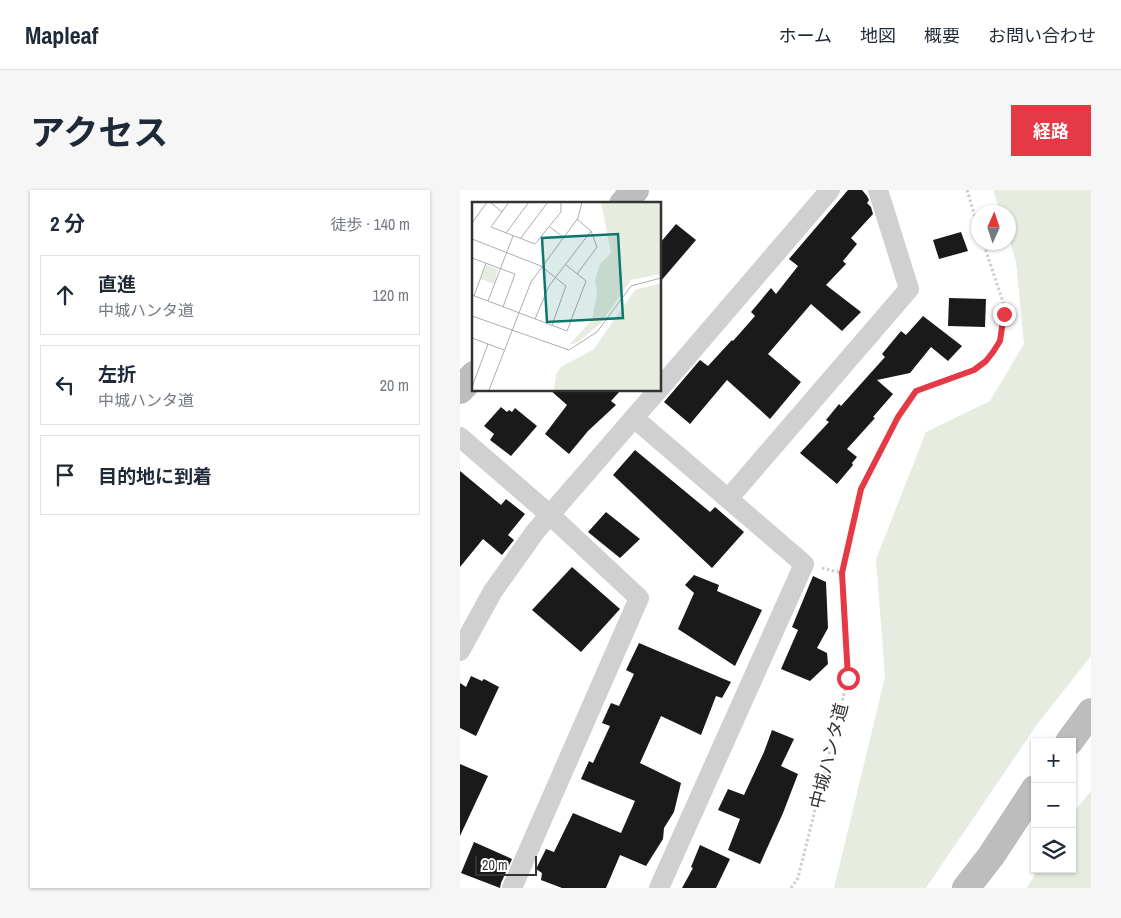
<!DOCTYPE html>
<html lang="ja">
<meta charset="utf-8">
<style>
:root{--surface:#fff;--page:#f6f6f7;--text:#1f2937;--muted:#747a83;--line:#e0e1e3;--accent:#e63946}
body{margin:0;font-family:"Archivo Narrow","Noto Sans JP",sans-serif;background:var(--page);color:var(--text)}
.controls{position:absolute;right:15px;bottom:15px;display:grid;overflow:hidden;border-radius:0px;box-shadow:0 1px 4px #0004}
.controls button{width:45px;height:45px;display:grid;place-items:center;padding:0;border:0;border-bottom:1px solid var(--line);background:var(--surface);color:var(--text);font:25px sans-serif}
.compass{position:absolute;left:511px;top:15px;width:45px;height:45px;border-radius:50%;background:var(--surface);box-shadow:0 1px 4px #0004;rotate:3deg}
.scale{position:absolute;left:15px;bottom:12px;width:62px;box-sizing:border-box;padding-left:5px;border:2px solid #333;border-top:0;font-size:14px;line-height:18px;white-space:nowrap;color:#333;-webkit-text-stroke:4px #fff;paint-order:stroke}
.stop{position:absolute;width:15px;height:15px;margin:-11px;border:4px solid #e63946;border-radius:50%;background:#fff}
.stop.end{background:#e63946;border-color:#fff;box-shadow:0 1px 5px #0008}
.list{margin:0;padding:0;list-style:none}
h2{display:flex;justify-content:space-between;align-items:center;height:65px;margin:0;padding:0 20px;font-size:21px}
h2 small{font-size:16px;font-weight:400;color:var(--muted)}
.list li{display:grid;grid-template-columns:32px 1fr auto;gap:15px;align-items:center;box-sizing:border-box;height:80px;margin:0 10px 10px;padding:0 10px;border:1px solid var(--line);border-radius:0px}
.list b{display:block;font-size:19px;white-space:nowrap}
.list p{margin:0;font-size:16px;white-space:nowrap;color:var(--muted)}
.list em{font-size:16px;font-style:normal;color:var(--muted)}
.icon{flex:none;width:28px;height:28px;fill:none;stroke:currentColor;stroke-width:2;stroke-linecap:round;stroke-linejoin:round}
.map{position:relative;flex:none;width:631px;height:698px;overflow:hidden;border-radius:0px}
header{display:flex;align-items:center;gap:30px;box-sizing:border-box;height:70px;padding:0 25px;background:var(--surface);border-bottom:1px solid var(--line)}
header strong{font-size:24px}
nav{display:flex;gap:28px;margin-inline-start:auto;font-size:18px}
.intro{display:flex;align-items:center;justify-content:space-between;box-sizing:border-box;height:120px;padding:0 30px}
h1{margin:0;font-size:35px}
.button{padding:12px 22px;border-radius:0px;background:var(--accent);color:#fff;font-size:18px;font-weight:700}
main{display:flex;gap:30px;padding:0 30px}
aside{flex:1;background:var(--surface);border-radius:0px;box-shadow:0 1px 4px #0004}
.map>svg:first-child{display:block}
.green{fill:#e6ecdf}
.building{fill:#1a1a1a}
.lines{fill:none;stroke-linecap:round;stroke-linejoin:round}
.path{stroke:#cdcdcd;stroke-width:3;stroke-dasharray:2.5 2.5;stroke-linecap:butt}
.street{stroke:#d0d0d0;stroke-width:20}
.secondary{stroke:#bdbdbd;stroke-width:28}
.route{stroke:#e63946;stroke-width:6}
.labels{text-anchor:middle;stroke-width:5;stroke-linejoin:round;paint-order:stroke}
.street-label{font-size:18px;fill:#333;stroke:#fff}
.inset-road{fill:none;stroke:#adadad;stroke-width:1}
.view{fill:#0f766e;fill-opacity:0.15;stroke:#0f766e;stroke-width:2.5}
.inset-edge{fill:none;stroke:#333;stroke-width:2.5}
</style>
<header>
<strong>Mapleaf</strong>
<nav><a>ホーム</a><a>地図</a><a>概要</a><a>お問い合わせ</a></nav>
</header>
<div class="intro"><h1>アクセス</h1><a class="button">経路</a></div>
<main>
<aside>
<h2>2 分<small>徒歩 · 140 m</small></h2>
<ul class="list">
<li><svg class="icon" aria-label="ahead" viewBox="0 0 24 24"><path d="M12 20V5M6 11l6-6 6 6"/></svg><div><b>直進</b><p>中城ハンタ道</p></div><em>120 m</em></li>
<li><svg class="icon" aria-label="left" viewBox="0 0 24 24"><path d="M17 20v-9H6M10 6l-5 5 5 5"/></svg><div><b>左折</b><p>中城ハンタ道</p></div><em>20 m</em></li>
<li><svg class="icon" aria-label="arrive" viewBox="0 0 24 24"><path d="M6 21V4h12l-3 4 3 4H6"/></svg><div><b>目的地に到着</b></div></li>
</ul>
</aside>
<div class="map">
<svg width="631" height="698" viewBox="0 0 631 698">
<rect width="100%" height="100%" fill="#fff"/>
<g class="green">
<polygon points="533,0 631,0 631,466 578,533 466,698 374,698 425,487 416,369 466,242 530,211 564,154 556,72 549,48 548,22 540,22"/>
<polygon points="631,601 631,698 567,698 578,679 612,679 612,626 618,617"/>
</g>
<g class="building">
<polygon points="388,0 402,0 407,6 409,10 407,13 411,17 413,24 391,48 397,54 383,71 386,74 366,95 401,122 382,141 351,114 308,164 341,192 310,229 267,190 230,234 204,212 240,170 248,176 272,150 273,151 295,126 291,122 311,98 316,104 338,76 329,69"/>
<polygon points="216,34 236,50 200,92 200,53"/>
<polygon points="501,42 508,61 479,69 473,50"/>
<polygon points="489,108 526,109 525,137 488,136"/>
<polygon points="463,126 502,156 488,171 471,157 450,183 417,190 433,204 413,227 415,228 387,259 397,267 392,273 393,275 377,294 340,263 369,232 366,230 379,214 381,216 425,167 422,164 441,141 446,145"/>
<polygon points="90,200 161,200 151,211 156,215 128,241 109,264 85,244 107,215"/>
<polygon points="41,217 47,222 49,220 52,222 55,218 77,236 51,266 30,250 34,244 24,236"/>
<polygon points="175,260 250,322 255,317 284,342 252,378 153,285"/>
<polygon points="0,281 41,315 46,309 65,324 48,345 54,350 42,365 23,349 0,377"/>
<polygon points="146,322 180,349 160,368 128,342"/>
<polygon points="112,377 160,419 121,462 72,420"/>
<polygon points="234,385 259,395 257,401 302,420 275,476 218,439 234,403 225,395"/>
<polygon points="353,386 366,392 368,438 357,458 367,463 368,474 350,491 321,479 338,440 332,437"/>
<polygon points="179,453 271,492 262,508 256,506 241,545 201,526 180,573 221,593 214,622 204,638 203,649 186,676 160,665 146,698 102,698 81,690 82,683 76,679 86,659 94,662 113,623 161,643 175,611 121,589 129,571 133,573 150,536 142,533 151,513 159,516 174,484 166,480"/>
<polygon points="11,486 22,491 24,489 39,497 16,546 0,538 0,493 6,497"/>
<polygon points="312,540 334,549 321,576 338,584 323,623 300,674 268,660 280,629 258,620 268,599 284,605 304,562"/>
<polygon points="0,574 28,586 0,646"/>
<polygon points="14,652 52,669 41,693 40,698 1,683"/>
<polygon points="240,655 270,669 256,698 222,698 233,678 231,677"/>
</g>
<g class="lines">
<g class="path">
<polyline points="507,0 518,37"/>
<polyline points="362,378 382,383"/>
<polyline points="331,698 338,688 388,488 383,383 401,299 438,227 456,201 514,180 526,171 533,162 540,151 544,125 543,112 523,52"/>
</g>
<g class="street">
<polyline points="200,198 370,0"/>
<polyline points="174,228 344,374 199,698"/>
<polyline points="0,247 90,325 179,408 52,698"/>
<polyline points="268,309 449,99 418,0"/>
<polyline points="0,461 33,401 75,342 198,200"/>
</g>
<g class="secondary">
<polyline points="163,14 175,0"/>
<polyline points="0,200 14,185"/>
<polyline points="609,552 631,522"/>
<polyline points="506,698 531,666 575,599"/>
</g>
</g>
<g class="lines">
<polyline class="route" points="388,488 382,383 401,299 438,227 456,201 514,180 526,171 533,162 540,151 544,124"/>
</g>
<g class="labels">
<g class="street-label">
<text transform="translate(369 566) rotate(-76)" y="6">中城ハンタ道</text>
</g>
</g>
<g transform="translate(12 12)">
<rect width="189" height="189" fill="#fff"/>
<path d="M129 0H189V72L159 78 129 121 106 140 97 143 120 118 125 92 123 78 128 62 139 51ZM14 63 26 67 22 82 9 77ZM189 81V188H82L84 172 90 164 121 148 163 88Z" fill="#e6ecdf"/>
<path class="inset-road" d="M18 0 30 10M37 0 19 25 63 42 89 10V0M0 21 15 0M78 25 91 35M34 31 57 0M0 37 69 64 94 84 80 123M48 37 76 0M0 56 43 72 31 105M105 72 125 45 119 29 105 17M0 93 95 129 114 79 93 62M2 94 14 61M16 99 41 34M0 114 97 148 125 130 159 84 189 76M63 117 77 84 119 29M0 136 32 148M0 185 16 142M17 188 59 80 106 16 110 0"/>
<path class="view" d="M146 32 151 116 75 120 70 36Z"/>
<rect width="189" height="189" class="inset-edge"/>
</g>
</svg>
<div class="controls">
<button>+</button>
<button>−</button>
<button><svg class="icon" aria-label="layers" viewBox="0 0 24 24"><path d="M12 4l9 5-9 5-9-5zM3 14l9 5 9-5"/></svg></button>
</div>
<svg class="compass" viewBox="-18 -18 36 36"><path d="M0-13l5 13h-10z" fill="#e53935"/><path d="M0 13l5-13h-10z" fill="#747a83"/></svg>
<div class="scale">20 m</div>
<div class="stop" style="left:388px;top:488px"></div>
<div class="stop end" style="left:544px;top:124px"></div>
</div>
</main>
